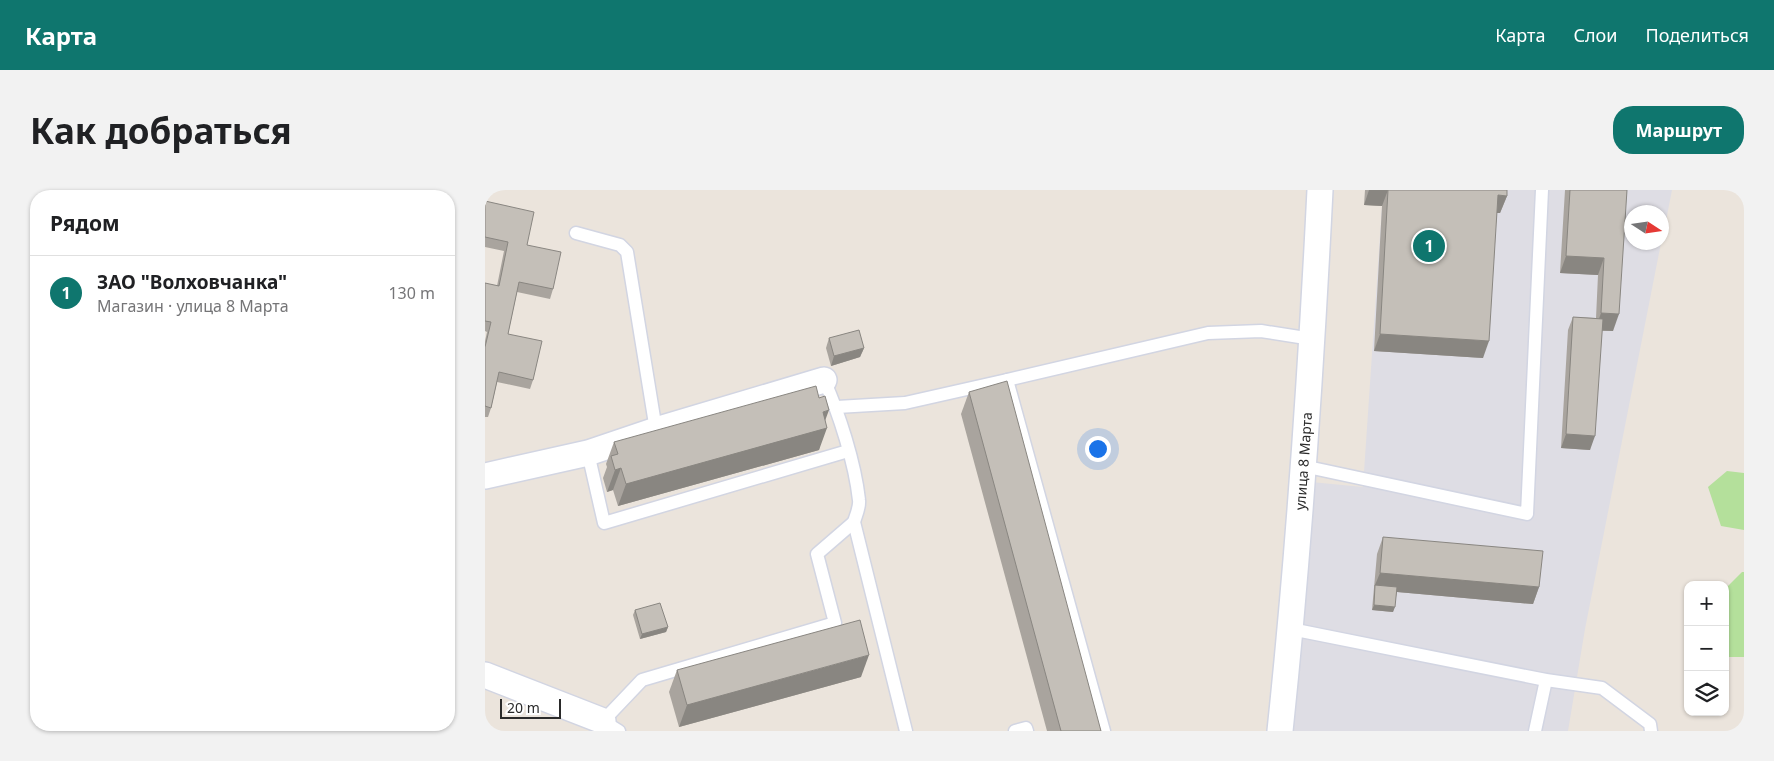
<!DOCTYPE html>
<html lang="ru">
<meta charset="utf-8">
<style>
:root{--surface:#fff;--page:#f2f2f2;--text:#202124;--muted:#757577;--line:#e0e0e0;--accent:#0f766e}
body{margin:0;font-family:"Noto Sans",sans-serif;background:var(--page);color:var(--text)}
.controls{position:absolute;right:15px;bottom:15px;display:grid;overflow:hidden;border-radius:10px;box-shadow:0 1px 4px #0004}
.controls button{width:45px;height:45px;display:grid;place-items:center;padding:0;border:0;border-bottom:1px solid var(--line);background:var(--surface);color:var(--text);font:25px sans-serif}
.compass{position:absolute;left:1139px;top:15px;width:45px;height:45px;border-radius:50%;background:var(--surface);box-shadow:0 1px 4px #0004;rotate:102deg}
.scale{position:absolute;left:15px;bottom:12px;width:61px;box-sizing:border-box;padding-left:5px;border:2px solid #2a2a2a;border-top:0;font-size:14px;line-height:18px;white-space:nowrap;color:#2a2a2a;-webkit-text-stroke:4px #fff;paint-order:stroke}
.you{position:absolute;left:612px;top:258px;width:18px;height:18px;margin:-12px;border:4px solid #fff;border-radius:50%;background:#1a73e8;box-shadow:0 0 0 8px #1a73e833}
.badge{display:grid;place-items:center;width:32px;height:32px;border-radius:50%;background:var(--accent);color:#fff;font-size:16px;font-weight:700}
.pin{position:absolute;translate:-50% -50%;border:2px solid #fff;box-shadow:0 1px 5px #0006}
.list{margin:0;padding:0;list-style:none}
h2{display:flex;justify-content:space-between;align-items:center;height:65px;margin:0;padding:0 20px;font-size:21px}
h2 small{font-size:16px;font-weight:400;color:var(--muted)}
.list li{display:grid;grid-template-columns:32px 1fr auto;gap:15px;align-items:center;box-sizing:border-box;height:75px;padding:0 20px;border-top:1px solid var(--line)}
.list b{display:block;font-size:19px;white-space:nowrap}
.list p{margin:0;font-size:16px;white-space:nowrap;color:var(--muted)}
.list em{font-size:16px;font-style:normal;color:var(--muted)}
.icon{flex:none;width:28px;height:28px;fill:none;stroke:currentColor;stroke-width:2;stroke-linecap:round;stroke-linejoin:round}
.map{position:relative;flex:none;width:1259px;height:541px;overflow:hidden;border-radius:20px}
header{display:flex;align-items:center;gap:30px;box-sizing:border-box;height:70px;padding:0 25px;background:var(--accent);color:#fff}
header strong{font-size:24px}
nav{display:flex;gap:28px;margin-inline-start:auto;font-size:18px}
.intro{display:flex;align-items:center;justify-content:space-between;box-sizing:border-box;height:120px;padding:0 30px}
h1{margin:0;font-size:35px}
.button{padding:12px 22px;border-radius:20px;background:var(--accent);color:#fff;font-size:18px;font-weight:700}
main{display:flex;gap:30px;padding:0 30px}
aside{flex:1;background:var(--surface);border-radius:20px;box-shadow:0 1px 4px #0004}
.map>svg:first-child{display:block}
.industrial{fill:#dedde4}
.green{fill:#b4e09b}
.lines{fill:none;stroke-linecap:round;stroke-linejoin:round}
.lane-casing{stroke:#d2d5e2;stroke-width:15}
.street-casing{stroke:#d2d5e2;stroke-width:28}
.lane{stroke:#fff;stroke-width:12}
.street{stroke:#fff;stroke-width:25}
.wall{fill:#a9a49e}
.shaded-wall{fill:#898681}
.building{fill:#c4bfb8;stroke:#898681}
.labels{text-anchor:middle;stroke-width:4;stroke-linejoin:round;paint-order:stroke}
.street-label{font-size:14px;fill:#2a2a2a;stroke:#fff}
</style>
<header>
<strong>Карта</strong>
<nav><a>Карта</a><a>Слои</a><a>Поделиться</a></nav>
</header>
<div class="intro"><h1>Как добраться</h1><a class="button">Маршрут</a></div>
<main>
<aside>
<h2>Рядом<small></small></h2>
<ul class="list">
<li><span class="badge">1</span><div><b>ЗАО &quot;Волховчанка&quot;</b><p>Магазин · улица 8 Марта</p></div><em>130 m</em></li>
</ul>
</aside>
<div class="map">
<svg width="1259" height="541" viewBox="0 0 1259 541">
<rect width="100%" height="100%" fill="#ebe4dc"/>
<polygon class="industrial" points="880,0 1187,0 1177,51 1176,22 1146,22 1146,52 1176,53 1100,439 1083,541 806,541 826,292 878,297 897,16"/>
<g class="green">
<polygon points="1242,281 1259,283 1259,340 1236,336 1223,297"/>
<polygon points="1257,382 1259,382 1259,467 1240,467 1240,399"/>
</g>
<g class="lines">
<defs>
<g id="lane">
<polyline points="91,43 135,55 142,62 171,240"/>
<path d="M339 190C354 223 370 273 374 310 375 317 371 325 369 332L421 541"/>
<polyline points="522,190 723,143 776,141 827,149"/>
<polyline points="352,217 420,213 522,190 619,541"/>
<polyline points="103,263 119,333 363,261"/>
<polyline points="818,276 1042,324 1057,0"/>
<polyline points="806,439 1061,490 1117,498 1165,534 1166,541"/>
<polyline points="134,541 118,531 157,490 350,433 332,364 369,332"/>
<polyline points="530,541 541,538 542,541"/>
<polyline points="1050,541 1061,490"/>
</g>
<g id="street">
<polyline points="0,286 103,263 171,240 339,190"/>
<polyline points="0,485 118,531"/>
<path id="s1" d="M795 541C814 361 826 181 835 0"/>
</g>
</defs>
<use href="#lane" class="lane-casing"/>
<use href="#street" class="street-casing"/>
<use href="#lane" class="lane"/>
<use href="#street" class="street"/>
</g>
<g class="wall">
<polygon points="880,0 1022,0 1022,6 1015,23 1012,23 998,168 889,161 897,16 879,15"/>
<polygon points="1080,0 1142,0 1128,141 1117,141 1105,260 1076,258 1083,140 1088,127 1111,128 1113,85 1075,83"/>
<polygon points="0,11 42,55 68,99 65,109 32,102 23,144 48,190 45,199 12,192 6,218 3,227 0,227 0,151 2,142 0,141 0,93 12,96 19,61 0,57"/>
<polygon points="344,148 379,158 375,167 346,176 341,158"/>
<polygon points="484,202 616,541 562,541 476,224"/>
<polygon points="340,231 334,260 133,316 128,300 122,302 118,288 122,277 121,274 129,252"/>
<polygon points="898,347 1054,397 1048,414 912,402 908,422 887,420 892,364"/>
<polygon points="150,420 183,437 181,442 155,449 148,425"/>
<polygon points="192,480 376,487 194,537 184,502"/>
</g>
<g class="shaded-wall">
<polygon points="884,0 903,0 897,16 879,15"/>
<polygon points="1013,5 1022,6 1015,23 1007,23"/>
<polygon points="1081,66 1119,68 1113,85 1075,83"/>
<polygon points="1116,123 1134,124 1128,141 1110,140"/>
<polygon points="895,144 1004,151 998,168 889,161"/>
<polygon points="379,158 375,167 346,176 349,166"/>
<polygon points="344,220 337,239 342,238 334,260 133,316 141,294"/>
<polygon points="1081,244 1110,246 1105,260 1076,258"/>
<polygon points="136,278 128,300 122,302 130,280"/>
<polygon points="895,383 1054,397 1048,414 890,400 890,395"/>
<polygon points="889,415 910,417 908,422 887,420"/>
<polygon points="183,437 181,442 155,449 157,444"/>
<polygon points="384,465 376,487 194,537 202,515"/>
</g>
<g class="building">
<polygon points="903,0 1022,0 1022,6 1013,5 1004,151 895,144"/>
<polygon points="1085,0 1142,0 1134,124 1116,123 1119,68 1081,66"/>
<polygon points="0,11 49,22 42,55 76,62 68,99 34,92 23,144 57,151 48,190 14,182 6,218 0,216 0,157 6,132 0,131 0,93 14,96 23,52 0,47"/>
<polygon points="1088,127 1118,129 1110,246 1081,244"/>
<polygon points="374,140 379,158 349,166 344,148"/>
<polygon points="522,191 616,541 576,541 484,202"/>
<polygon points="331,196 334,208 340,206 344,220 338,222 342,238 141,294 136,278 130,280 126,266 133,264 129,252"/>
<polygon points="898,347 1058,361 1054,397 895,383"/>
<polygon points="890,395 912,397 910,417 889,415"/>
<polygon points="175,413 183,437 157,444 150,420"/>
<polygon points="375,430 384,465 202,515 192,480"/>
</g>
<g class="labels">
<g class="street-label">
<text dy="5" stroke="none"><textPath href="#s1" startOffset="271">улица 8 Марта</textPath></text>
</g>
</g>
</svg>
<div class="controls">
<button>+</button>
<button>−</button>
<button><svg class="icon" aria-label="layers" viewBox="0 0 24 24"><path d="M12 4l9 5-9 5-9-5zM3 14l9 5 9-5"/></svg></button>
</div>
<svg class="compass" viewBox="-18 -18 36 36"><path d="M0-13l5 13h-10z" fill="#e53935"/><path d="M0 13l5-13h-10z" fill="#757577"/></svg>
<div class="scale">20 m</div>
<div class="you"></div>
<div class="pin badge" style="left:944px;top:56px">1</div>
</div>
</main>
